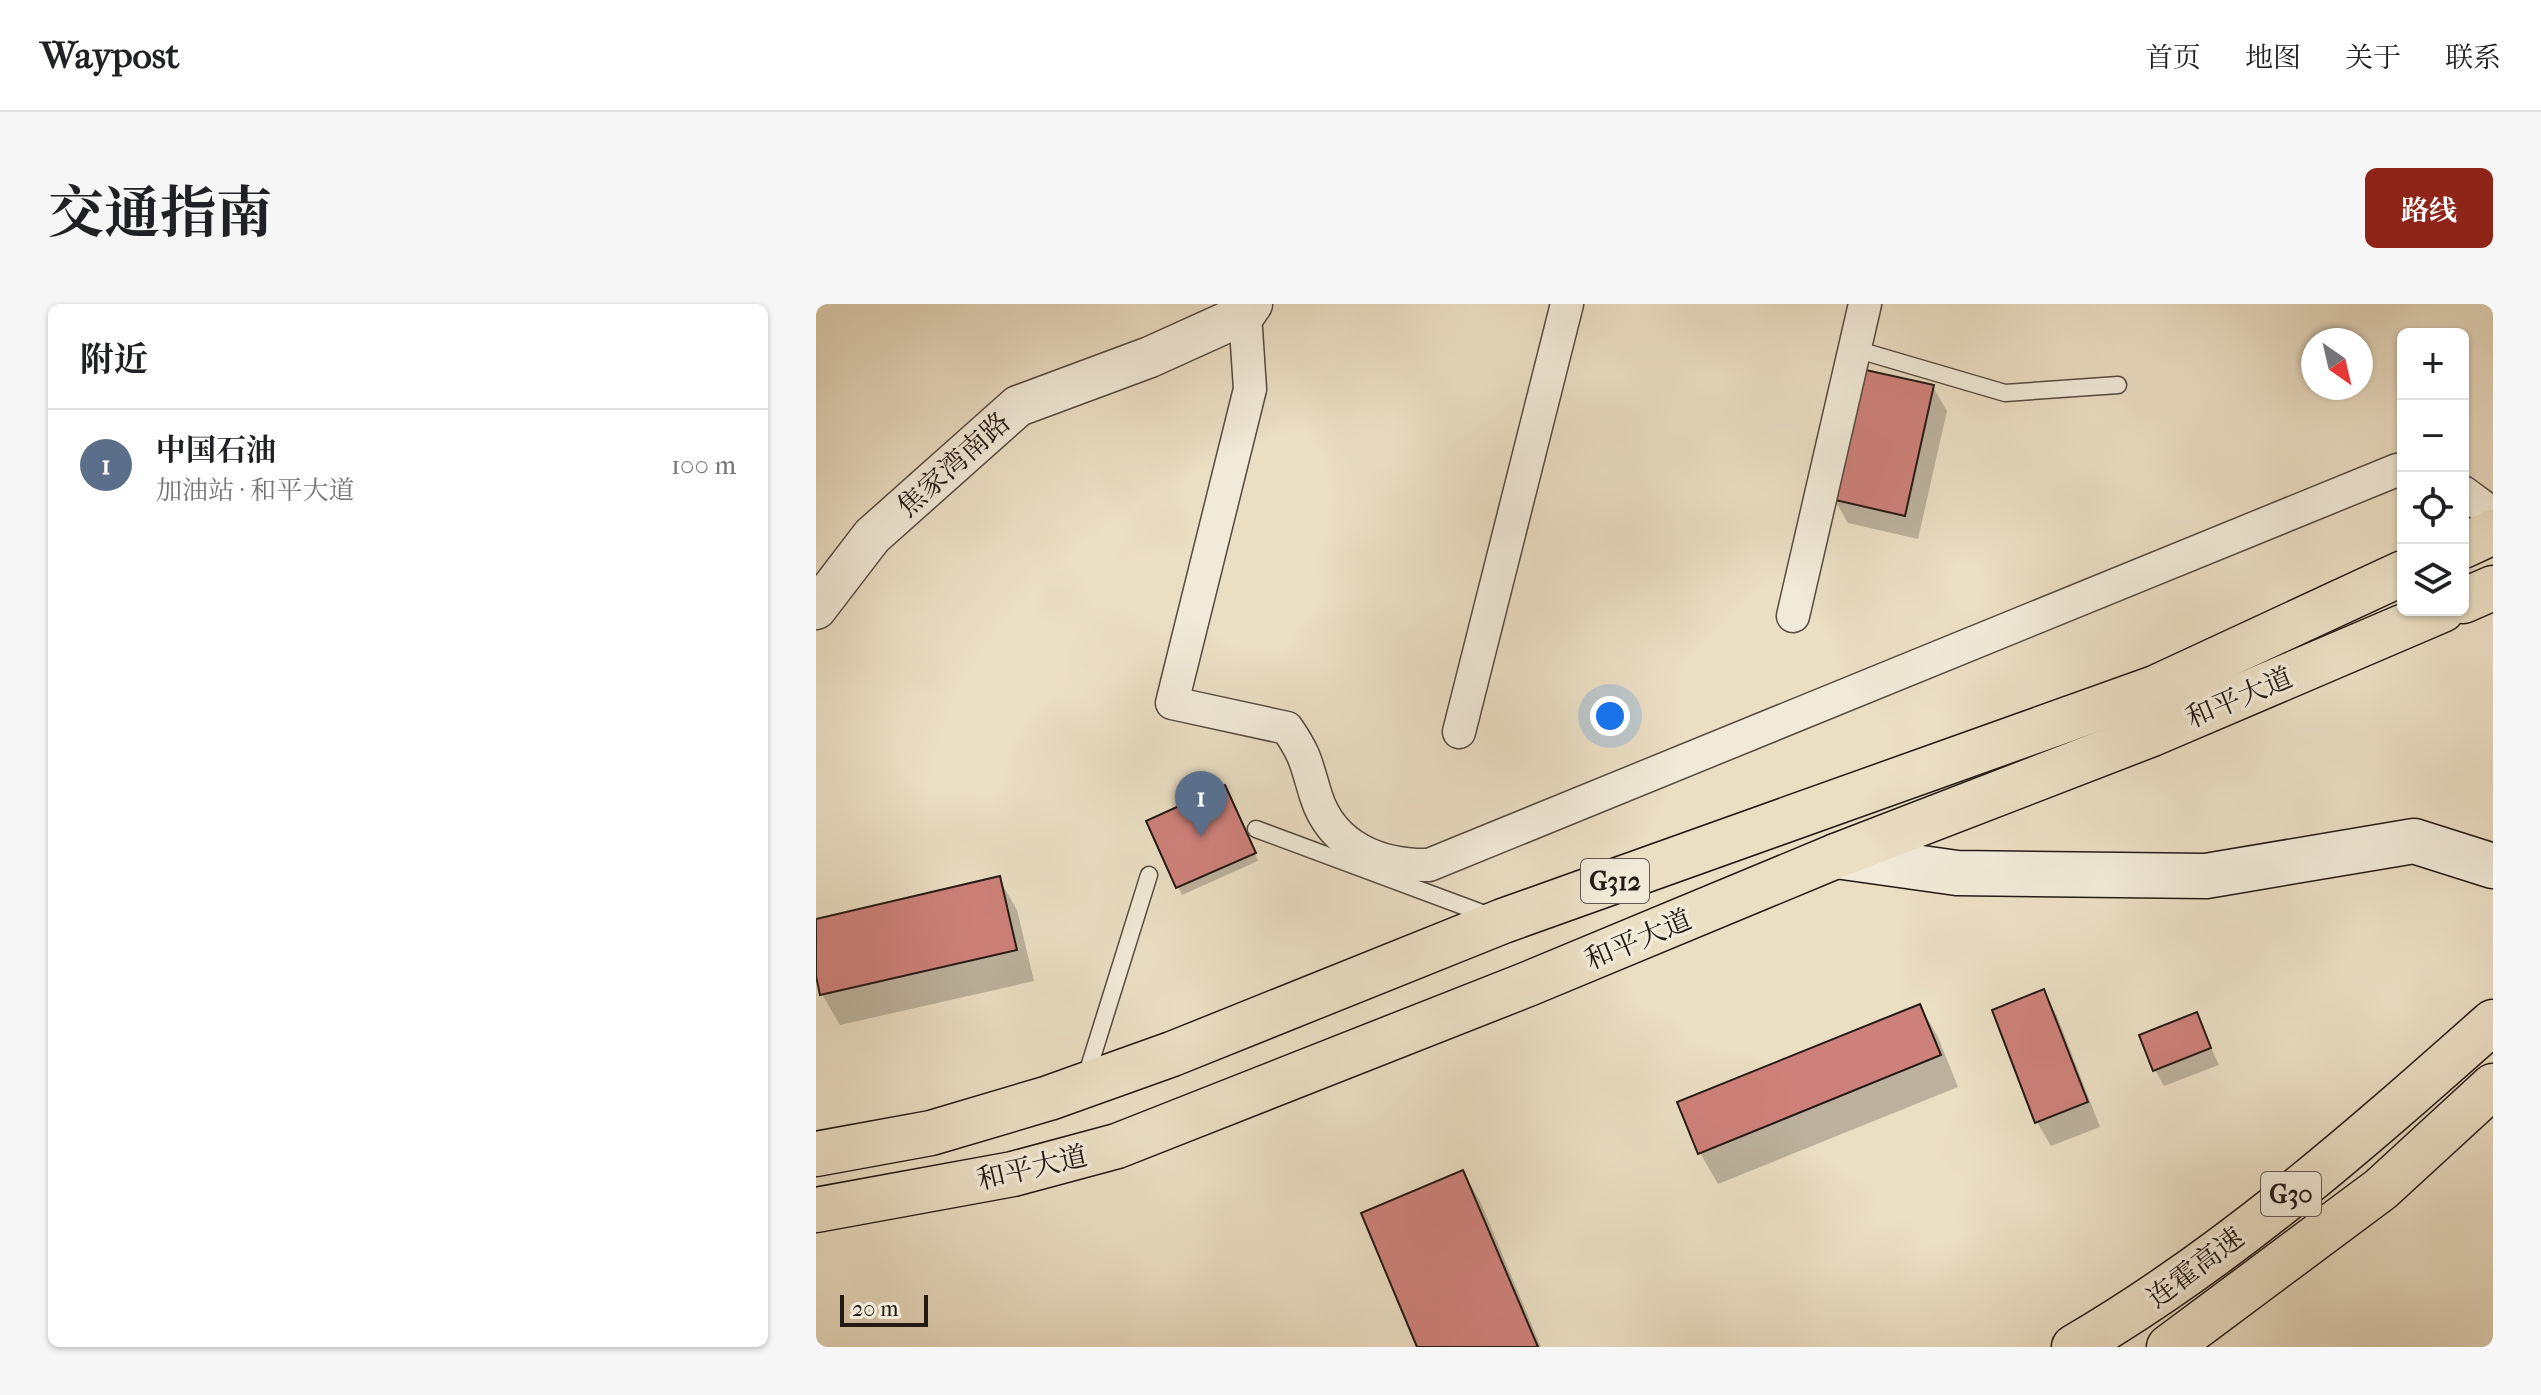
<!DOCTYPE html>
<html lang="zh">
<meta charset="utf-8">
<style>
:root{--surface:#fff;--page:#f6f6f6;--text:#202124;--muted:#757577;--line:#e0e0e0;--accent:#8f2418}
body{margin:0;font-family:"IM FELL French Canon","Noto Serif SC",serif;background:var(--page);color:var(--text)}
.controls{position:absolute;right:24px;top:24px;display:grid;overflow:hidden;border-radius:12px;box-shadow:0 2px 6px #0004}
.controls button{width:72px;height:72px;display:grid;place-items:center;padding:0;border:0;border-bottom:2px solid var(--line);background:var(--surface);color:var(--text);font:40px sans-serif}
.compass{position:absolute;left:1485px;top:24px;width:72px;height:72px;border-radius:50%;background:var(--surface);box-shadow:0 2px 6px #0004;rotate:146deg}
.scale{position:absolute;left:24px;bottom:20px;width:88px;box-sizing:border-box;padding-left:8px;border:4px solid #241a14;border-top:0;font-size:22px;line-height:28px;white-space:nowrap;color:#241a14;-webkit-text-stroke:6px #f1ead8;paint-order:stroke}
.you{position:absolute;left:794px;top:412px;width:28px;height:28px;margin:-20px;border:6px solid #fff;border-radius:50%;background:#1a73e8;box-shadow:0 0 0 12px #1a73e833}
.badge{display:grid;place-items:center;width:52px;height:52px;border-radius:50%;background:var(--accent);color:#fff;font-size:26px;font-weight:700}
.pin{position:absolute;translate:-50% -66px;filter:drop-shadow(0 2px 4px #0008)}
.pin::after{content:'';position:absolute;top:42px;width:28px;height:24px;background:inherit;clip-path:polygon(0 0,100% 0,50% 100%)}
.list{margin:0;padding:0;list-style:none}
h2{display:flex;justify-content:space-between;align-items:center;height:104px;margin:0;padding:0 32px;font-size:34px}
h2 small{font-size:26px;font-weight:400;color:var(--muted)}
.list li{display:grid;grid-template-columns:52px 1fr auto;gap:24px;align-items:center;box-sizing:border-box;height:112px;padding:0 32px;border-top:2px solid var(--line)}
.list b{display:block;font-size:30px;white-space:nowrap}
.list p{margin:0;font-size:26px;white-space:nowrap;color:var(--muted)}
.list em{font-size:26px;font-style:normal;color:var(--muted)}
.icon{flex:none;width:44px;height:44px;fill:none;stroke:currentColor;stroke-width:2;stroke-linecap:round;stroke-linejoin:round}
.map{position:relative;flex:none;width:1677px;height:1043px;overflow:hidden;border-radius:12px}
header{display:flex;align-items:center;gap:48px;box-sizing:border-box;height:112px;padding:0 40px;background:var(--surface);border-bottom:2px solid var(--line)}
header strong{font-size:38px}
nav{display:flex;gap:44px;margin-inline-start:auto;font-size:28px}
.intro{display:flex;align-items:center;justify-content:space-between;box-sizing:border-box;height:192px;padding:0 48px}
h1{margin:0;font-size:56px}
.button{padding:20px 36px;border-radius:12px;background:var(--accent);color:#fff;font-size:28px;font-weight:700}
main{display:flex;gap:48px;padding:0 48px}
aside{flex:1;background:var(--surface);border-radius:12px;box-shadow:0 2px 6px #0004}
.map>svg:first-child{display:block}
.shadow{fill:#0003}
.building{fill:#ce817a;stroke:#241a14;stroke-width:2}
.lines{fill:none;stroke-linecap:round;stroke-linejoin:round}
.service-casing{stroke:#564b40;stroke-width:19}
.minor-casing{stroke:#564b40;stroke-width:35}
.tertiary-casing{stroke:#564b40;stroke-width:43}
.secondary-casing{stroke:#241a14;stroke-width:47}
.trunk-casing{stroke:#241a14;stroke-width:47}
.motorway-casing{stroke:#241a14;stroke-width:47}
.service{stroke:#f1ead8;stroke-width:16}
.minor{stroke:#f1ead8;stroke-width:32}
.tertiary{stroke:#f1ead8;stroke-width:40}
.secondary{stroke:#f1ead8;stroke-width:44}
.trunk{stroke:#eadec3;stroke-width:44}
.motorway{stroke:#eadec3;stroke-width:44}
.labels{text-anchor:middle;stroke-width:7;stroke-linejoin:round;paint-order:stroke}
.shield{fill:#f1ead8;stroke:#62584f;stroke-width:2}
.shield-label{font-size:26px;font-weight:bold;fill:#241a14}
.street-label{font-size:28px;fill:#241a14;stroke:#f1ead8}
</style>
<header>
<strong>Waypost</strong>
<nav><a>首页</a><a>地图</a><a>关于</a><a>联系</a></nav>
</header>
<div class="intro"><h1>交通指南</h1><a class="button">路线</a></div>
<main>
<aside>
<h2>附近<small></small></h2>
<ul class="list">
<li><span class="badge" style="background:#5c6f8a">1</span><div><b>中国石油</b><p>加油站 · 和平大道</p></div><em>100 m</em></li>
</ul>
</aside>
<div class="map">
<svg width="1677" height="1043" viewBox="0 0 1677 1043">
<rect width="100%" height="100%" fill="#eadec3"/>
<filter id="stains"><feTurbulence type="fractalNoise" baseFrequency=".0025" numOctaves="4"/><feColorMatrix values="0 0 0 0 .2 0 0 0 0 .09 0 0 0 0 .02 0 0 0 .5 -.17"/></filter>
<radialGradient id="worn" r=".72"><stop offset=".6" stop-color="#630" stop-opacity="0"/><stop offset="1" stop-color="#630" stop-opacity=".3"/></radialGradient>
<g class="shadow">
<polygon points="1117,83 1131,107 1102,235 1032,219 1018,195"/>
<polygon points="413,491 442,557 366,591 333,518"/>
<polygon points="183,575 201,606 218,677 24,721 6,690 0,663 0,617"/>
<polygon points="1227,688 1241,712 1284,823 1235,842 1221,818"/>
<polygon points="1104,702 1122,733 1142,783 902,880 884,849"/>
<polygon points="1380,711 1403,761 1348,782 1339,766"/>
<polygon points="647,868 665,899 725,1043 603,1043"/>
</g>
<g class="building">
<polygon points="1045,65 1118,81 1089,212 1015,195"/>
<polygon points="409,481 440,549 360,584 330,517"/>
<polygon points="184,572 201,646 4,691 0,672 0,615"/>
<polygon points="1228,685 1272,798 1219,819 1176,706"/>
<polygon points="1104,700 1125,751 882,850 861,798"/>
<polygon points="1381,708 1395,744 1337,767 1323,731"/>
<polygon points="647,866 722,1043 601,1043 545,909"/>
</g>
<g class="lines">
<defs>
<g id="service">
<polyline points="1039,45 1189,89 1302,81"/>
<polyline points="440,525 674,612"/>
<polyline points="269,776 333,571"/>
</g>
<g id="minor">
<path d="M429 10 434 85 356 399 471 424C491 453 490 460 500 492 516 543 564 562 613 561L1581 166 1587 167"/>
<polyline points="1647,188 1677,210"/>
<polyline points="977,312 1049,0"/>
<polyline points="643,428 751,0"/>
</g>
<polyline id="tertiary" points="0,305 56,232 202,102 334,53 429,10 436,0"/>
<polyline id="secondary" points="1020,552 1141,569 1390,572 1598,537 1677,562"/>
<g id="trunk">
<polyline points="1647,242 1677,228"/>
<polyline points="1647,297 1677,284"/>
<polyline points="0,850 115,829 233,794 356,750 687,617 1339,384 1587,269"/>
<polyline points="0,906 197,870 301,842 712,680 1020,552 1336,430 1626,306"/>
</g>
<g id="motorway">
<path d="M1258 1043C1411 954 1545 835 1677 718"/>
<polyline points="1353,1043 1565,885 1677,782"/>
</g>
</defs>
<use href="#service" class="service-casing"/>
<use href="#minor" class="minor-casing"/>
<use href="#tertiary" class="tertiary-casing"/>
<use href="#secondary" class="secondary-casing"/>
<use href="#trunk" class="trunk-casing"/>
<use href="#motorway" class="motorway-casing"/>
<use href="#service" class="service"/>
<use href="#minor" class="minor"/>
<use href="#tertiary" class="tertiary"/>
<use href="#secondary" class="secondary"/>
<use href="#trunk" class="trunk"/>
<use href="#motorway" class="motorway"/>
</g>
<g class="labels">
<g class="shield">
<rect x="765" y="555" width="68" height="44" rx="6"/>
<rect x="1445" y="868" width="60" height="44" rx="6"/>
</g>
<g class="shield-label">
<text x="799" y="586">G312</text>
<text x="1475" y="899">G30</text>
</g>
<g class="street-label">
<text transform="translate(137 160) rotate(-42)" y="10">焦家湾南路</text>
<text transform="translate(1423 393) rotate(-23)" y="10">和平大道</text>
<text transform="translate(822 635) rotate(-23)" y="10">和平大道</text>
<text transform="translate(216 863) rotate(-13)" y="10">和平大道</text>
<text transform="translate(1379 963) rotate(-37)" y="10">连霍高速</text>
</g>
</g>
<rect width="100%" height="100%" filter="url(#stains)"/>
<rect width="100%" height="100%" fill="url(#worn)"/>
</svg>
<div class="controls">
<button>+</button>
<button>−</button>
<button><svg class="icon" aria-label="locate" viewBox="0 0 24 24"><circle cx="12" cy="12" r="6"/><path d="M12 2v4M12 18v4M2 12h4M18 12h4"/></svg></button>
<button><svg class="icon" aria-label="layers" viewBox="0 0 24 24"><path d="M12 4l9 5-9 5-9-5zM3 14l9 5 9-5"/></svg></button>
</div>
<svg class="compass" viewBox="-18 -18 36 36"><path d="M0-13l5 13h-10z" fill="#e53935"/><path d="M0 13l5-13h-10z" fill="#757577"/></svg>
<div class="scale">20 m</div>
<div class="you"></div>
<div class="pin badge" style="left:385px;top:533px;background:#5c6f8a">1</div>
</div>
</main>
